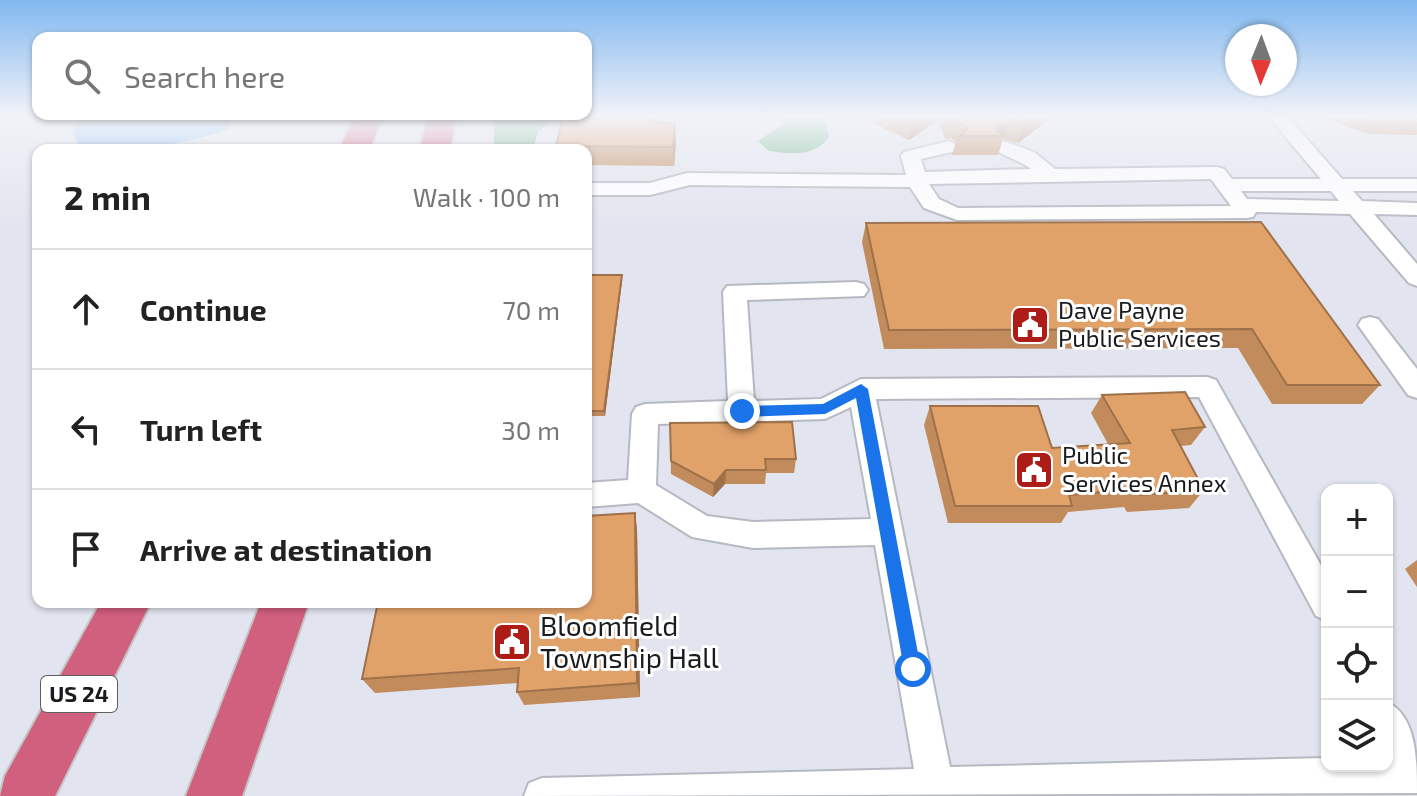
<!DOCTYPE html>
<meta charset="utf-8">
<style>
:root{--surface:#fff;--page:#f6f6f6;--text:#222;--muted:#767676;--line:#e0e0e0}
body{margin:0;font-family:"Exo 2",sans-serif;background:var(--page);color:var(--text)}
.controls{position:absolute;right:24px;bottom:24px;display:grid;overflow:hidden;border-radius:16px;box-shadow:0 2px 6px #0004}
.controls button{width:72px;height:72px;display:grid;place-items:center;padding:0;border:0;border-bottom:2px solid var(--line);background:var(--surface);color:var(--text);font:40px sans-serif}
.compass{position:absolute;left:1225px;top:24px;width:72px;height:72px;border-radius:50%;background:var(--surface);box-shadow:0 2px 6px #0004;rotate:181deg}
.stop{position:absolute;width:24px;height:24px;margin:-18px;border:6px solid #1a73e8;border-radius:50%;background:#fff}
.stop.end{background:#1a73e8;border-color:#fff;box-shadow:0 2px 8px #0008}
.list{margin:0;padding:0;list-style:none}
h2{display:flex;justify-content:space-between;align-items:center;height:104px;margin:0;padding:0 32px;font-size:34px}
h2 small{font-size:26px;font-weight:400;color:var(--muted)}
.list li{display:grid;grid-template-columns:52px 1fr auto;gap:24px;align-items:center;box-sizing:border-box;height:120px;padding:0 32px;border-top:2px solid var(--line)}
.list b{display:block;font-size:30px;white-space:nowrap}
.list em{font-size:26px;font-style:normal;color:var(--muted)}
.icon{flex:none;width:44px;height:44px;fill:none;stroke:currentColor;stroke-width:2;stroke-linecap:round;stroke-linejoin:round}
.map{position:relative;flex:none;width:1417px;height:796px;overflow:hidden}
.search{position:absolute;background:var(--surface);box-shadow:0 2px 6px #0004;left:32px;top:32px;width:560px;height:88px;display:flex;align-items:center;gap:20px;box-sizing:border-box;padding:0 28px;border-radius:16px;color:var(--muted);font-size:30px}
.panel{position:absolute;background:var(--surface);box-shadow:0 2px 6px #0004;left:32px;top:144px;width:560px;height:464px;border-radius:16px}
.map>svg:first-child{display:block}
.forest{fill:#6cb583}
.water{fill:#87bffb}
.lines{fill:none;stroke-linecap:round;stroke-linejoin:round}
.minor-casing{stroke:#b6b8c2;stroke-width:4}
.highway-casing{stroke:#c3c4c4;stroke-width:4}
.minor{fill:#fff;fill-rule:evenodd}
.highway{fill:#d15f7e;fill-rule:evenodd}
.wall{fill:#c28b5b}
.shaded-wall{fill:#9e714a}
.building{fill:#e1a26a;stroke:#9e714a;stroke-width:2}
.route{fill:#1a73e8}
.labels{text-anchor:middle;stroke-width:6;stroke-linejoin:round;paint-order:stroke}
.shield{fill:#fff;stroke:#5f5f62;stroke-width:2}
.shield-label{font-size:22px;font-weight:bold;fill:#1a1b1e}
.poi-label{font-size:24px;fill:#1a1b1e;stroke:#fff;text-anchor:start}
.near-poi-label{font-size:28px;fill:#1a1b1e;stroke:#fff;text-anchor:start}
</style>
<div class="map">
<svg width="1417" height="796" viewBox="0 0 1417 796">
<rect width="100%" height="100%" fill="#e2e4ef"/>
<g class="forest">
<polygon points="494,116 558,116 538,132 533,149 494,150"/>
<path d="M781 116H831L825 121 829 137C815 157 791 154 769 151L758 141 782 125Z"/>
</g>
<path class="water" d="M79 116H232L228 129 222 132C183 142 117 161 79 145L73 132Z"/>
<g class="lines">
<defs>
<g id="minor">
<path d="M1268 116H1287L1342 179H1417V191H1353L1362 201 1417 203V215L1374 214 1417 264V286L1409 283 1350 214 1256 212 1253 217 1246 218 957 220 924 208 910 187 690 185 650 195H586V183H650L687 173 906 175 901 156 904 152 949 141 959 147 956 151 921 159 925 172 1031 169C1020 160 1003 157 993 147L1003 141 1034 152 1055 169 1217 167 1224 169 1232 179H1321ZM1211 179 1231 206 958 208 939 199 929 184ZM1241 191H1331L1339 201 1247 199Z"/>
<path d="M856 282 864 284 868 290 864 296 747 300 754 401 821 399 861 379 1207 377 1216 380 1327 576V621L1316 616 1199 397 876 399 950 767 1327 758V766H1387V702C1417 716 1417 761 1417 793L524 796 529 783 542 778 914 769 875 545 753 548 692 537 638 503 586 507V483L628 480 632 414 636 407 645 404 728 401 723 292 727 286ZM851 407 871 519 753 522 707 516 656 485 658 424 825 419Z"/>
<polygon points="1370,317 1378,319 1417,369 1417,398 1408,395 1358,325 1362,319"/>
</g>
<g id="highway">
<polygon points="355,116 383,116 369,150 339,150"/>
<polygon points="428,116 456,116 450,150 420,150"/>
<polygon points="101,602 151,602 55,796 0,796 5,776"/>
<polygon points="261,602 309,602 242,796 186,796"/>
</g>
</defs>
<use href="#minor" class="minor-casing"/>
<use href="#highway" class="highway-casing"/>
<use href="#minor" class="minor"/>
<use href="#highway" class="highway"/>
</g>
<g class="wall">
<polygon points="658,116 657,123 675,123 676,141 674,166 586,165 586,150 557,150 556,146"/>
<polygon points="874,116 1050,116 1048,120 1018,143 1003,139 998,155 952,155 956,142 951,138 945,139 938,120 909,140 873,123"/>
<polygon points="1316,116 1415,116 1417,119 1417,134 1416,135 1369,134"/>
<polygon points="1261,222 1380,385 1362,404 1272,404 1238,348 884,349 862,242 866,223"/>
<polygon points="586,275 622,275 622,280 605,416 586,416"/>
<polygon points="1102,395 1205,427 1191,445 1181,446 1204,490 1189,508 1127,512 1124,507 1068,512 1061,523 948,523 924,425 930,406 1052,448 1108,444 1091,413"/>
<polygon points="670,423 796,459 794,473 766,473 765,484 725,484 713,497 671,474"/>
<polygon points="635,513 637,530 640,697 524,705 517,692 518,683 375,693 362,679"/>
<polygon points="1417,560 1417,587 1405,569"/>
</g>
<g class="shaded-wall">
<polygon points="920,116 939,116 938,120 909,140 913,121"/>
<polygon points="1035,116 1050,116 1048,120 1018,143 1024,124"/>
<polygon points="1010,120 1004,138 1003,139 1004,136 994,136 997,126"/>
<polygon points="675,123 676,141 674,166 673,147"/>
<polygon points="622,275 622,280 605,416 604,411"/>
<polygon points="726,470 725,484 713,497 714,484"/>
<polygon points="635,513 637,530 640,697 637,683"/>
</g>
<g class="building">
<polygon points="563,116 654,116 654,123 675,123 673,147 556,146"/>
<polygon points="902,116 920,116 913,121"/>
<polygon points="949,116 1035,116 1024,124 1010,120 997,126 997,131 1004,136 957,136 964,134 967,128 955,120 950,120"/>
<polygon points="1352,116 1415,116 1417,119 1417,125 1376,124"/>
<polygon points="1261,222 1380,385 1287,385 1252,329 889,330 866,223"/>
<polygon points="586,275 622,275 604,411 586,411"/>
<polygon points="1185,392 1205,427 1172,430 1204,490 1140,495 1137,489 1069,495 1072,506 955,506 930,406 1038,406 1052,448 1130,443 1102,395"/>
<polygon points="792,422 796,459 765,459 766,470 726,470 714,484 671,461 670,423"/>
<polygon points="635,513 637,683 517,692 519,668 362,679 378,602 586,602 586,516"/>
</g>
<linearGradient id="sky" x2="0" y2="1"><stop stop-color="#81b8f0"/><stop offset="0.51" stop-color="#f2f3f8"/><stop offset="1" stop-color="#f2f3f8" stop-opacity="0"/></linearGradient>
<rect width="1417" height="228" fill="url(#sky)"/>
<polygon class="route" points="861,384 868,389 921,669 919,675 913,677 907,675 904,669 856,398 825,414 742,417 735,411 742,406 823,404"/>
<defs>
<symbol id="civic-square" viewBox="-11 -11 22 22"><rect x="-9" y="-9" width="18" height="18" rx="4" fill="#ad1c17" stroke="#fff"/><path d="M-.6-6.5H3V-4.5H.6V-3L4-1V1h2V6H-6V1h2V-1L-.6-3ZM-1.2 2.5V6h2.4V2.5Z" fill="#fff"/></symbol>
</defs>
<g fill-rule="evenodd">
<use href="#civic-square" x="1008" y="303" width="44" height="44"/>
<use href="#civic-square" x="1012" y="448" width="44" height="44"/>
<use href="#civic-square" x="490" y="620" width="44" height="44"/>
</g>
<g class="labels">
<rect class="shield" x="41" y="676" width="76" height="36" rx="6"/>
<g class="shield-label">
<text x="79" y="702">US 24</text>
</g>
<g class="poi-label">
<text x="1058" y="319">Dave Payne<tspan x="1058" dy="28">Public Services</tspan></text>
<text x="1062" y="464">Public<tspan x="1062" dy="28">Services Annex</tspan></text>
</g>
<g class="near-poi-label">
<text x="540" y="636">Bloomfield<tspan x="540" dy="32">Township Hall</tspan></text>
</g>
</g>
</svg>
<div class="controls">
<button>+</button>
<button>−</button>
<button><svg class="icon" aria-label="locate" viewBox="0 0 24 24"><circle cx="12" cy="12" r="6"/><path d="M12 2v4M12 18v4M2 12h4M18 12h4"/></svg></button>
<button><svg class="icon" aria-label="layers" viewBox="0 0 24 24"><path d="M12 4l9 5-9 5-9-5zM3 14l9 5 9-5"/></svg></button>
</div>
<svg class="compass" viewBox="-18 -18 36 36"><path d="M0-13l5 13h-10z" fill="#e53935"/><path d="M0 13l5-13h-10z" fill="#767676"/></svg>
<div class="stop" style="left:913px;top:669px"></div>
<div class="stop end" style="left:742px;top:411px"></div>
<div class="search"><svg class="icon" aria-label="search" viewBox="0 0 24 24"><circle cx="10" cy="10" r="6"/><path d="M15 15l6 6"/></svg>Search here</div>
<section class="panel">
<h2>2 min<small>Walk · 100 m</small></h2>
<ul class="list">
<li><svg class="icon" aria-label="ahead" viewBox="0 0 24 24"><path d="M12 20V5M6 11l6-6 6 6"/></svg><div><b>Continue</b></div><em>70 m</em></li>
<li><svg class="icon" aria-label="left" viewBox="0 0 24 24"><path d="M17 20v-9H6M10 6l-5 5 5 5"/></svg><div><b>Turn left</b></div><em>30 m</em></li>
<li><svg class="icon" aria-label="arrive" viewBox="0 0 24 24"><path d="M6 21V4h12l-3 4 3 4H6"/></svg><div><b>Arrive at destination</b></div></li>
</ul>
</section>
</div>
